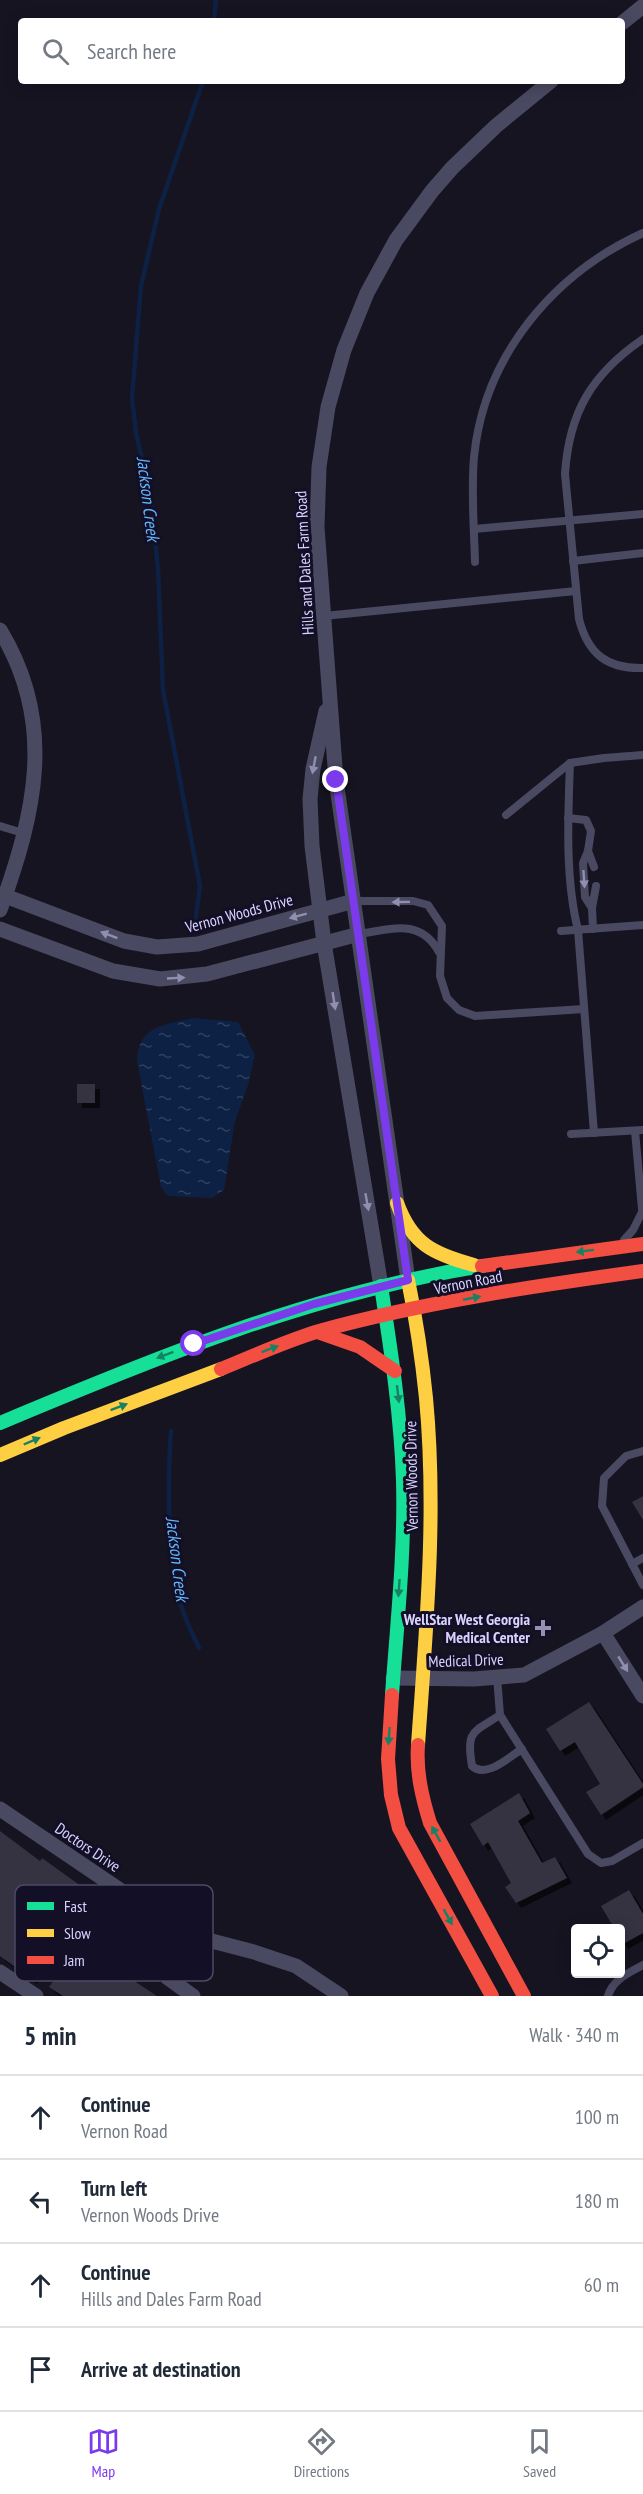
<!DOCTYPE html>
<meta charset="utf-8">
<style>
:root{--surface:#fff;--page:#f6f6f7;--text:#1f2937;--muted:#747a83;--line:#e0e1e3;--accent:#7c3aed}
body{margin:0;font-family:"PT Sans Narrow",sans-serif;background:var(--page);color:var(--text)}
.controls{position:absolute;right:18px;bottom:18px;display:grid;overflow:hidden;border-radius:6px;box-shadow:0 3px 15px #0003}
.controls button{width:54px;height:54px;display:grid;place-items:center;padding:0;border:0;border-bottom:2px solid var(--line);background:var(--surface);color:var(--text);font:30px sans-serif}
.stop{position:absolute;width:18px;height:18px;margin:-14px;border:4px solid #7c3aed;border-radius:50%;background:#fff}
.stop.end{background:#7c3aed;border-color:#fff;box-shadow:0 2px 6px #0008}
.list{margin:0;padding:0;list-style:none}
h2{display:flex;justify-content:space-between;align-items:center;height:78px;margin:0;padding:0 24px;font-size:26px}
h2 small{font-size:20px;font-weight:400;color:var(--muted)}
.list li{display:grid;grid-template-columns:39px 1fr auto;gap:18px;align-items:center;box-sizing:border-box;height:84px;padding:0 24px;border-top:2px solid var(--line)}
.list b{display:block;font-size:22px;white-space:nowrap}
.list p{margin:0;font-size:20px;white-space:nowrap;color:var(--muted)}
.list em{font-size:20px;font-style:normal;color:var(--muted)}
.icon{flex:none;width:33px;height:33px;fill:none;stroke:currentColor;stroke-width:2;stroke-linecap:round;stroke-linejoin:round}
.map{position:relative;flex:none;width:643px;height:1996px;overflow:hidden}
.search{position:absolute;background:var(--surface);box-shadow:0 3px 15px #0003;left:18px;right:18px;top:18px;height:66px;display:flex;align-items:center;gap:15px;box-sizing:border-box;padding:0 21px;border-radius:6px;color:var(--muted);font-size:22px}
.sheet{height:414px;background:var(--surface)}
nav{display:flex;justify-content:space-around;align-items:center;box-sizing:border-box;height:84px;border-top:2px solid var(--line);background:var(--surface);font-size:16px;color:var(--muted)}
nav a{display:grid;justify-items:center;gap:3px}
nav .on{color:var(--accent)}
.map>svg:first-child{display:block}
.water{fill:url(#water-ripples)}
.lines{fill:none;stroke-linecap:round;stroke-linejoin:round}
.stream{stroke:#0d2144;stroke-width:4.5}
.building{fill:#343243;filter:url(#shadow)}
.lane{stroke:#4a4962;stroke-width:8}
.street{stroke:#4a4962;stroke-width:15}
.fast{stroke:#16e098;stroke-width:14}
.slow{stroke:#ffcf43;stroke-width:14}
.jam{stroke:#f24e42;stroke-width:14}
.oneway{fill:#928eb0}
.oneway2{fill:#158265}
.route{stroke:#7c3aed;stroke-width:8}
.poi-dot{fill:#9591b1;stroke:#130f26;stroke-width:2}
.labels{text-anchor:middle;stroke-width:6;stroke-linejoin:round;paint-order:stroke}
.street-label{font-size:16px;fill:#d9d4ff;stroke:#130f26}
.poi-label{font-size:16px;font-weight:bold;fill:#d9d4ff;stroke:#130f26;text-anchor:end}
.water-label{font-size:18px;font-style:italic;fill:#62b6ff;stroke:#130f26}
.key{fill:#130f26;stroke:#4e4a67;stroke-width:1.5}
.key-label{font-size:16px;fill:#d9d4ff}
</style>
<div class="map">
<svg width="643" height="1996" viewBox="0 0 643 1996">
<defs>
<pattern id="water-ripples" width="26" height="14" patternUnits="userSpaceOnUse" patternTransform="scale(1.5)"><rect width="26" height="14" fill="#0d2144"/><path d="M2 4q2-2 4 0t4 0M15 11q2-2 4 0t4 0" fill="none" stroke="#304060"/></pattern>
<filter id="shadow"><feDropShadow dx="5" dy="5" stdDeviation="0" flood-color="#0009"/></filter>
</defs>
<rect width="100%" height="100%" fill="#161421"/>
<path class="water" d="M193 1018 238 1022 255 1055 248 1085 235 1121 224 1190 212 1198 168 1196 161 1187 137 1061C138 1026 164 1025 193 1018Z"/>
<g class="lines">
<g class="stream">
<polyline points="214,21 216,0"/>
<polyline points="195,924 200,886 163,690 158,570 152,505 136,433 132,398 141,286 159,209 203,81"/>
<path d="M171 1431C167 1489 167 1549 181 1605 185 1620 193 1634 199 1648"/>
</g>
</g>
<g class="building">
<rect x="77" y="1084" width="18" height="19"/>
<polygon points="643,1496 643,1520 632,1502"/>
<polygon points="589,1702 643,1784 643,1787 601,1815 586,1792 600,1784 575,1742 560,1751 546,1729"/>
<polygon points="519,1793 530,1813 518,1821 542,1863 555,1857 567,1878 516,1903 505,1887 511,1883 488,1842 483,1846 470,1824"/>
<polygon points="0,1831 40,1861 42,1858 92,1894 61,1942 73,1949 102,1910 140,1936 139,1939 147,1947 146,1954 128,1977 157,1996 63,1996 49,1987 72,1953 58,1942 32,1979 0,1956"/>
<polygon points="629,1890 643,1914 643,1933 623,1944 620,1939 620,1928 614,1928 601,1906"/>
</g>
<g class="lines">
<g class="lane">
<path d="M643 339C592 374 569 412 565 474L579 619C588 654 607 669 643 668"/>
<polyline points="474,529 643,514"/>
<polyline points="573,561 643,553"/>
<path d="M475 562C474 527 471 491 474 457 484 356 553 274 643 233"/>
<polyline points="324,616 576,591"/>
<path d="M570 763C568 817 565 878 578 930L594 1133"/>
<polyline points="506,815 570,763 604,758 643,755"/>
<polyline points="568,818 586,820 591,831 588,851 583,863 585,897 592,908 593,929"/>
<polyline points="0,826 23,833"/>
<polyline points="588,851 594,867"/>
<polyline points="354,901 413,901 428,905 442,926 440,976 447,998 459,1010 475,1016 584,1009"/>
<polyline points="592,908 596,886"/>
<polyline points="561,931 643,925"/>
<path d="M359 934C392 929 420 918 439 952"/>
<polyline points="635,1131 642,1209"/>
<polyline points="571,1134 643,1130"/>
<polyline points="624,1240 633,1230 643,1210"/>
<polyline points="643,1451 626,1456 604,1478 602,1506 643,1585"/>
<polyline points="632,1564 643,1558"/>
<polyline points="497,1677 500,1715 588,1854 601,1863 612,1861 643,1843"/>
<path d="M500 1715C472 1733 466 1731 472 1766 486 1779 509 1757 522 1749"/>
<path d="M608 1996C613 1979 629 1973 643 1965"/>
</g>
<g class="street">
<polyline points="622,23 643,6"/>
<path d="M0 630C57 724 35 813 0 910"/>
<polyline points="326,711 313,769 310,799 312,846 324,943 381,1286"/>
<polyline points="0,894 124,941 157,947 198,944 354,901"/>
<polyline points="0,929 113,971 160,979 207,974 359,934"/>
<polyline points="408,1280 336,780 317,527 319,467 328,407 344,350 367,293 396,240 432,191 452,168 496,126 551,81"/>
<polyline points="603,1633 643,1696"/>
<polyline points="393,1678 474,1679 524,1675 603,1633 643,1607"/>
<polyline points="0,1809 185,1934 254,1952 296,1966 341,1996"/>
<polyline points="185,1934 168,1978 193,1996"/>
<polyline points="0,1972 36,1996"/>
</g>
<g class="fast">
<path d="M381 1286C391 1351 401 1415 403 1481 405 1552 397 1624 392 1695"/>
<path d="M0 1423C157 1357 313 1293 482 1266"/>
</g>
<g class="slow">
<path d="M397 1203C412 1244 433 1254 474 1265"/>
<path d="M408 1280C416 1319 422 1358 426 1398 437 1513 426 1630 418 1745"/>
<polyline points="0,1455 64,1428 221,1369"/>
</g>
<g class="jam">
<polyline points="482,1266 643,1244"/>
<polyline points="320,1333 360,1347 395,1371"/>
<path d="M221 1369C253 1356 286 1341 319 1331 424 1302 535 1286 643 1271"/>
<polyline points="392,1695 388,1759 391,1795 399,1828 492,1996"/>
<path d="M418 1745C416 1772 422 1797 430 1823L524 1996"/>
</g>
</g>
<defs><path id="oneway-solid" d="M-6-.8H1V-3.2L6.5 0L1 3.2V.8H-6Z" transform="scale(1.5)"/></defs>
<g class="oneway">
<use href="#oneway-solid" transform="translate(314 765) rotate(101)"/>
<use href="#oneway-solid" transform="translate(584 879) rotate(86)"/>
<use href="#oneway-solid" transform="translate(401 902) rotate(179)"/>
<use href="#oneway-solid" transform="translate(298 916) rotate(165)"/>
<use href="#oneway-solid" transform="translate(109 935) rotate(-159)"/>
<use href="#oneway-solid" transform="translate(176 978) rotate(-3)"/>
<use href="#oneway-solid" transform="translate(334 1001) rotate(81)"/>
<use href="#oneway-solid" transform="translate(367 1202) rotate(80)"/>
<use href="#oneway-solid" transform="translate(623 1664) rotate(58)"/>
</g>
<g class="oneway2">
<use href="#oneway-solid" transform="translate(585 1251) rotate(173)"/>
<use href="#oneway-solid" transform="translate(472 1298) rotate(-11)"/>
<use href="#oneway-solid" transform="translate(270 1349) rotate(-21)"/>
<use href="#oneway-solid" transform="translate(165 1355) rotate(159)"/>
<use href="#oneway-solid" transform="translate(398 1394) rotate(83)"/>
<use href="#oneway-solid" transform="translate(119 1407) rotate(-21)"/>
<use href="#oneway-solid" transform="translate(32 1441) rotate(-23)"/>
<use href="#oneway-solid" transform="translate(399 1588) rotate(94)"/>
<use href="#oneway-solid" transform="translate(389 1736) rotate(94)"/>
<use href="#oneway-solid" transform="translate(436 1834) rotate(-119)"/>
<use href="#oneway-solid" transform="translate(448 1917) rotate(61)"/>
</g>
<g class="lines">
<polyline class="route" points="194,1344 314,1304 408,1280 336,780"/>
</g>
<path class="poi-dot" d="M540 1619h6v6h6v6h-6v6h-6v-6h-6v-6h6z"/>
<g class="labels">
<g class="street-label">
<text transform="translate(304 563) rotate(-93)" y="6">Hills and Dales Farm Road</text>
<text transform="translate(239 913) rotate(-15)" y="6">Vernon Woods Drive</text>
<text transform="translate(468 1282) rotate(-11)" y="6">Vernon Road</text>
<text transform="translate(411 1476) rotate(-91)" y="6">Vernon Woods Drive</text>
<text transform="translate(466 1660) rotate(-2)" y="6">Medical Drive</text>
<text transform="translate(88 1847) rotate(34)" y="6">Doctors Drive</text>
</g>
<g class="poi-label">
<text x="530" y="1625">WellStar West Georgia<tspan x="530" dy="18">Medical Center</tspan></text>
</g>
<g class="water-label">
<text transform="translate(148 499) rotate(83)" y="6">Jackson Creek</text>
<text transform="translate(177 1559) rotate(83)" y="6">Jackson Creek</text>
</g>
</g>
<rect x="15" y="1885" width="198" height="96" rx="9" class="key"/>
<rect x="27" y="1902" width="27" height="8" fill="#16e098"/>
<rect x="27" y="1929" width="27" height="8" fill="#ffcf43"/>
<rect x="27" y="1956" width="27" height="8" fill="#f24e42"/>
<g class="key-label">
<text x="64" y="1912">Fast</text>
<text x="64" y="1939">Slow</text>
<text x="64" y="1966">Jam</text>
</g>
</svg>
<div class="controls">
<button><svg class="icon" aria-label="locate" viewBox="0 0 24 24"><circle cx="12" cy="12" r="6"/><path d="M12 2v4M12 18v4M2 12h4M18 12h4"/></svg></button>
</div>
<div class="stop" style="left:194px;top:1344px"></div>
<div class="stop end" style="left:336px;top:780px"></div>
<div class="search"><svg class="icon" aria-label="search" viewBox="0 0 24 24"><circle cx="10" cy="10" r="6"/><path d="M15 15l6 6"/></svg>Search here</div>
</div>
<section class="sheet">
<h2>5 min<small>Walk · 340 m</small></h2>
<ul class="list">
<li><svg class="icon" aria-label="ahead" viewBox="0 0 24 24"><path d="M12 20V5M6 11l6-6 6 6"/></svg><div><b>Continue</b><p>Vernon Road</p></div><em>100 m</em></li>
<li><svg class="icon" aria-label="left" viewBox="0 0 24 24"><path d="M17 20v-9H6M10 6l-5 5 5 5"/></svg><div><b>Turn left</b><p>Vernon Woods Drive</p></div><em>180 m</em></li>
<li><svg class="icon" aria-label="ahead" viewBox="0 0 24 24"><path d="M12 20V5M6 11l6-6 6 6"/></svg><div><b>Continue</b><p>Hills and Dales Farm Road</p></div><em>60 m</em></li>
<li><svg class="icon" aria-label="arrive" viewBox="0 0 24 24"><path d="M6 21V4h12l-3 4 3 4H6"/></svg><div><b>Arrive at destination</b></div></li>
</ul>
</section>
<nav>
<a class="on"><svg class="icon" aria-label="map" viewBox="0 0 24 24"><path d="M3 6l6-2 6 2 6-2v14l-6 2-6-2-6 2zM9 4v14M15 6v14"/></svg>Map</a>
<a><svg class="icon" aria-label="directions" viewBox="0 0 24 24"><path d="M12 3l9 9-9 9-9-9zM9 14v-3h6M13 9l2 2-2 2"/></svg>Directions</a>
<a><svg class="icon" aria-label="saved" viewBox="0 0 24 24"><path d="M7 4h10v16l-5-4-5 4z"/></svg>Saved</a>
</nav>
